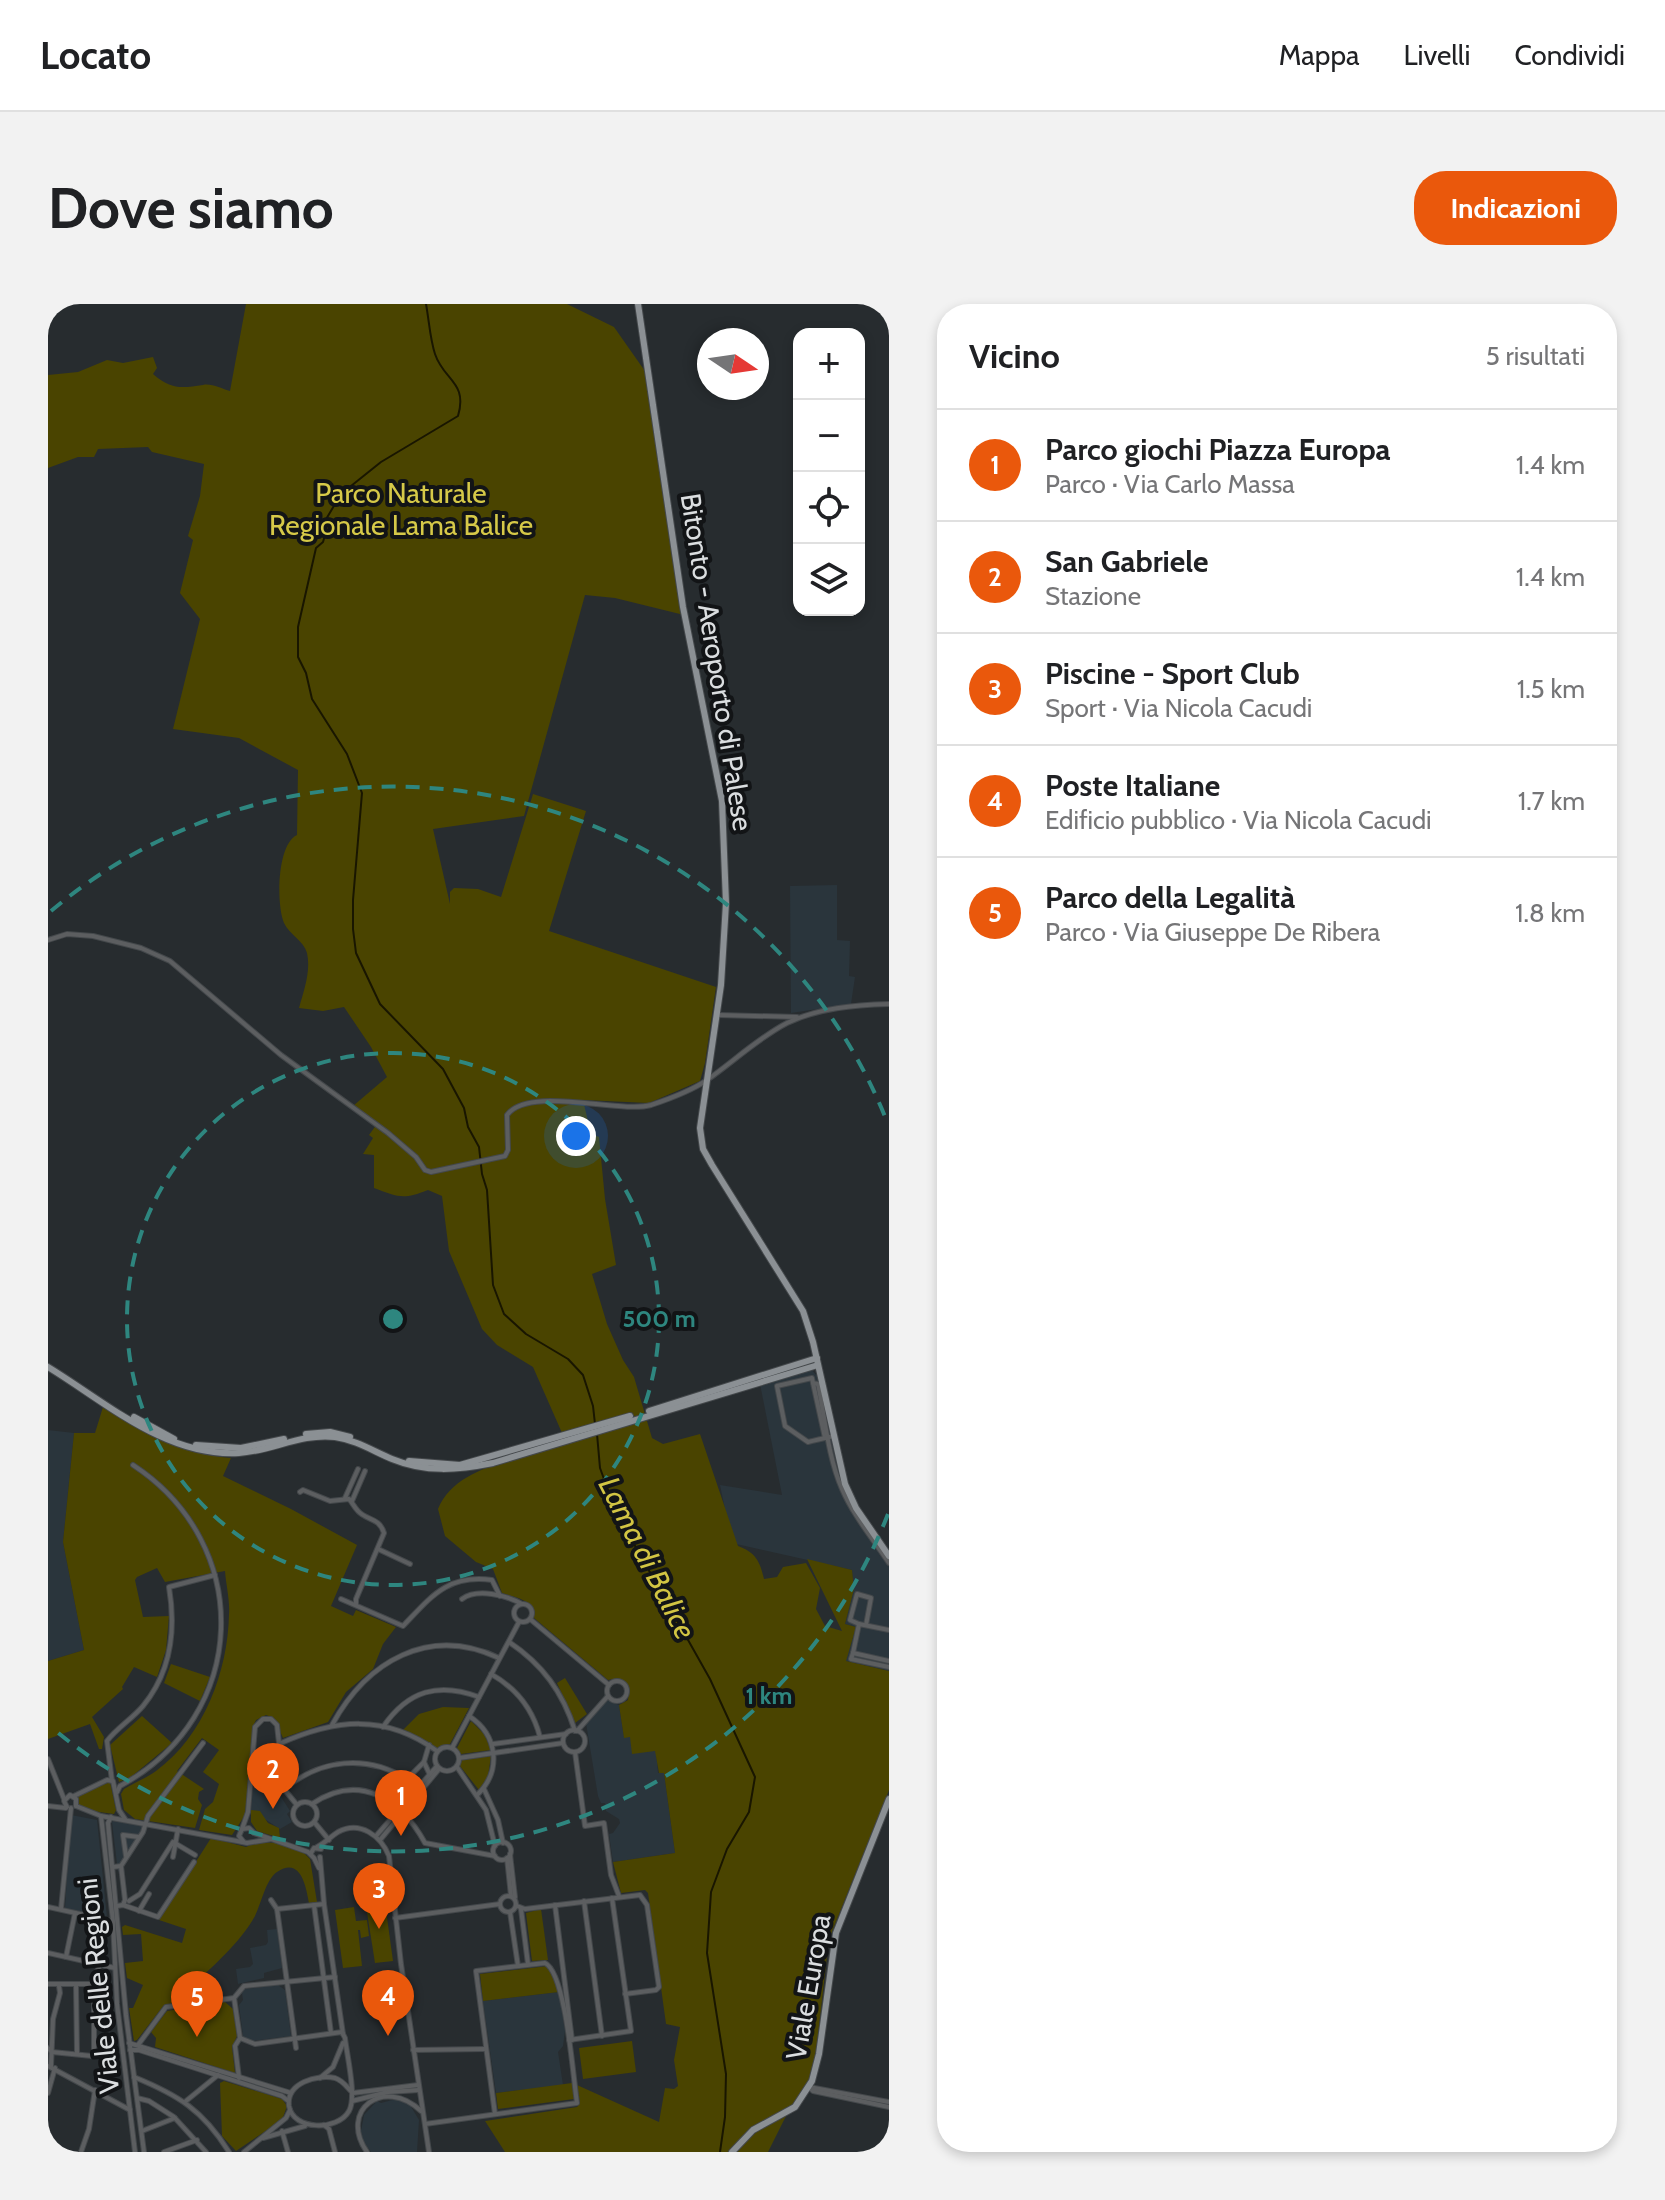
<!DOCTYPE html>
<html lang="it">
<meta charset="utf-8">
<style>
:root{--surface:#fff;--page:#f2f2f2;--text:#202124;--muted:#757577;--line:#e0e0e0;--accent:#ea580c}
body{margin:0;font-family:Cabin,sans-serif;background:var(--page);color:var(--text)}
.controls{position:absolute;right:24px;top:24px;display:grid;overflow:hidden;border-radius:16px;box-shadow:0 4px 12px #0003}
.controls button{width:72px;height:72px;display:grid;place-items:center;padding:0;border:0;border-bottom:2px solid var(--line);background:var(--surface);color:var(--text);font:40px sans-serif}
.compass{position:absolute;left:649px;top:24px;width:72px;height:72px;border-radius:50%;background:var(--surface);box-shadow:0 4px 12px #0003;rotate:103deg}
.you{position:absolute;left:528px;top:832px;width:28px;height:28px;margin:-20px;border:6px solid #fff;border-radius:50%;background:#1a73e8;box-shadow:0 0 0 12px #1a73e833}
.badge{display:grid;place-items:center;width:52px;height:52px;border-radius:50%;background:var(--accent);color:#fff;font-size:26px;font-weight:700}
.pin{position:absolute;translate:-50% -66px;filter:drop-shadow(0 2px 4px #0008)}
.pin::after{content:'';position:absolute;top:42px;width:28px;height:24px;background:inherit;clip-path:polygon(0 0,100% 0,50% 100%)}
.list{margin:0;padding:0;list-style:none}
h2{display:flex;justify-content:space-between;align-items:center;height:104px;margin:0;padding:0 32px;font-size:34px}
h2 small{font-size:26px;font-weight:400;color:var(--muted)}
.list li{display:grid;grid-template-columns:52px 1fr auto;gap:24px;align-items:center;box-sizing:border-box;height:112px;padding:0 32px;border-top:2px solid var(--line)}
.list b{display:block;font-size:30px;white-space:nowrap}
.list p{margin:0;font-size:26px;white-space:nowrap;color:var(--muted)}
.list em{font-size:26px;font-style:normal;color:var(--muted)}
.icon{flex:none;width:44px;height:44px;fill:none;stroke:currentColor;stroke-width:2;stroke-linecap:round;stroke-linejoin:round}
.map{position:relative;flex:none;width:841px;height:1848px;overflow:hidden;border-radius:32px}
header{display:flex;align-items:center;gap:48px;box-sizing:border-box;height:112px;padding:0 40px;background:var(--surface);border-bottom:2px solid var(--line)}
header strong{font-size:38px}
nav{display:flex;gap:44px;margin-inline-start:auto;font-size:28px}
.intro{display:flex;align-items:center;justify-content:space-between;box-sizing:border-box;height:192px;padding:0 48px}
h1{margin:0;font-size:56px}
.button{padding:20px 36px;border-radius:32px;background:var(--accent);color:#fff;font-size:28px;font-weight:700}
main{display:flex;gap:48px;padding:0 48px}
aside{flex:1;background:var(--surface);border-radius:32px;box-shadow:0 4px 12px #0003}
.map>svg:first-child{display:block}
.built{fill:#2a353c}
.green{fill:#4a4400}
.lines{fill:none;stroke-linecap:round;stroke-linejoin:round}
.stream{stroke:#191600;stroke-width:2}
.minor-casing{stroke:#44484b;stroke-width:6}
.major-casing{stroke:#44484b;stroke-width:8}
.minor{stroke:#5c5e60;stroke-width:4}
.major{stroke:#8b9094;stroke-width:6}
.ring{fill:none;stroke:#2e867f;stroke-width:4;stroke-dasharray:14 10}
.labels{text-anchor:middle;stroke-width:8;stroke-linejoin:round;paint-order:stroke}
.park-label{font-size:28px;fill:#d6c948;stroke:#121416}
.street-label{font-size:28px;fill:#dbdee0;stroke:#121416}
.water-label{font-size:30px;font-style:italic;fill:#d2c543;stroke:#121416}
.centre{fill:#2e867f;stroke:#121416;stroke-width:4}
.ring-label{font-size:24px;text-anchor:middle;font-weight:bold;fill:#2e867f;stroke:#121416;stroke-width:8;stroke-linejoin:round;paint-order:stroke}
</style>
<header>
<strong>Locato</strong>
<nav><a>Mappa</a><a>Livelli</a><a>Condividi</a></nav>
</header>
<div class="intro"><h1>Dove siamo</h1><a class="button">Indicazioni</a></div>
<main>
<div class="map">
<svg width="841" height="1848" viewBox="0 0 841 1848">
<rect width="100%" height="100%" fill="#272c2f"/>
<g class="built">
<polygon points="789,581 789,636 802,637 801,672 807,673 803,700 743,709 742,582"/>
<polygon points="763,1065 770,1073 794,1178 841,1256 841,1367 797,1357 808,1323 797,1320 805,1285 804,1266 684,1239 672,1181 734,1191 712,1080"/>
<polygon points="0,1126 26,1129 15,1238 36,1346 0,1357"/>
<polygon points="559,1396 571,1401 576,1433 582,1433 608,1447 610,1469 616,1469 627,1549 565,1558 561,1530 565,1529 572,1519 571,1515 558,1507 557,1499 553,1499 550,1492 538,1419"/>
<polygon points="225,1480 242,1507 239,1510 244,1518 232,1525 203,1506 205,1483"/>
<polygon points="23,1511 49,1516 59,1613 17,1604"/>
<polygon points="65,1517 99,1523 70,1568 64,1518"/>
<polygon points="229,1625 234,1664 216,1669 216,1674 190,1680 188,1665 202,1663 205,1660 202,1644 218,1641 220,1638 219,1626"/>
<polygon points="230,1681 237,1686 243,1732 203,1737 195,1732 191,1701 195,1696 194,1689 197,1685"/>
<polygon points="511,1688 517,1727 515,1742 510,1748 515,1781 448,1789 435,1697"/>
<polygon points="348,1795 362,1801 371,1816 369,1848 323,1848 315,1837 313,1827 316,1811 329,1797 333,1799"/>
</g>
<g class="green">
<path d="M198 0H519L566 23 599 70 636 311 567 294 537 291 476 512 385 525 402 600V588L406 584 430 585 453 593 485 490 538 507 501 627 668 683 657 759 652 777 601 799 535 796 543 830 551 833 557 895 568 961 544 970 559 1020 575 1056 586 1073 604 1134 615 1140 652 1130 690 1242C707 1248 712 1257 716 1275L729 1273 735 1263 758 1259 772 1284 768 1305 777 1322 794 1327 759 1255 804 1266 806 1285 797 1320 808 1323 798 1357 841 1367V1486L781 1635 767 1757 759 1782 737 1814 720 1848H457L437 1817 529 1803 532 1799 529 1781 611 1818 617 1784 626 1785 630 1782 626 1756 632 1723 618 1720 600 1589 597 1586 573 1589 565 1558 627 1549 616 1469H611L607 1447 584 1450 582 1433 576 1434 571 1401 580 1396C582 1381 576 1372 560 1376L486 1314C487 1295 468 1294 454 1289L445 1265 428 1258 397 1232 390 1205C410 1158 478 1157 518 1138L485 1063 449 1041 434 1025 401 947 394 892 380 886C355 896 350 893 326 884V851L315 850 325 834 321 831 329 820 305 802 339 773 323 743 296 703 275 707 251 704C256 686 263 667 259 649 256 637 241 630 236 619 228 600 229 540 249 531L250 466 191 434 125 425 152 315 132 289 145 236 140 232 152 192 156 160 104 148 100 143 50 145 46 153H30L0 164V71L30 68 59 56 75 59 105 53 109 64 105 70C123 86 134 84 155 81 163 79 174 85 182 87Z"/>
<path d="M55 1103C100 1130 129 1149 183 1154L175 1172 243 1205 309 1241 283 1302 305 1312 308 1306 348 1323 335 1340 325 1365 298 1388 280 1418 235 1434 226 1414 218 1411 208 1416 205 1422 197 1511 184 1531 151 1526 157 1505 165 1498 171 1480 155 1468 171 1446 154 1434 129 1467 156 1485 151 1488 150 1495 154 1501 147 1524 87 1515 76 1506 73 1490 76 1485C86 1479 98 1474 108 1467 156 1432 180 1367 181 1310 182 1296 178 1281 177 1267L117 1278 109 1264 89 1273 87 1276 95 1313 121 1312 118 1346 109 1373 86 1363 74 1383 75 1385 44 1413 56 1433 54 1445H51L42 1420 0 1435V1357L36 1346 15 1238 26 1129H47Z"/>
<polygon points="123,1360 162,1373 152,1397 116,1379"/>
<polygon points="517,1374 539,1410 527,1419 509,1379"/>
<polygon points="395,1403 421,1404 402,1440 389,1444 355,1426 371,1410"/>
<polygon points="94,1412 124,1439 83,1473 71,1478 62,1441"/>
<polygon points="423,1417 436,1430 443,1446 413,1450 409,1444"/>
<polygon points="443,1452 440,1472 431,1486 412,1462 414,1456"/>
<polygon points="62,1478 68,1506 66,1510 44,1507 30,1501 29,1492"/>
<polygon points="203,1506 212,1507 220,1519 231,1524 232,1534 209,1527 203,1518"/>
<path d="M163 1534 198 1543 209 1538 228 1539 255 1548 262 1555 269 1598 261 1599C258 1583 253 1552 229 1568 218 1575 213 1600 207 1612 192 1639 165 1662 143 1683L158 1682 167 1690 139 1693 137 1697 116 1701 89 1736 86 1737 81 1704H85L95 1681 79 1674 77 1659 95 1657 93 1630 75 1631 74 1623 77 1621 134 1639 138 1625 111 1616Z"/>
<polygon points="337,1599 345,1657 327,1659 318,1602"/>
<polygon points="306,1603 308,1617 319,1616 321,1632 313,1634 312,1626 310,1626 314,1662 295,1664 287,1606"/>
<polygon points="493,1605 500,1656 484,1657 478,1609"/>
<polygon points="500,1662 511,1688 435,1697 432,1670"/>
<polygon points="177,1698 185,1705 189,1732 184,1743 187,1769 107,1743 108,1734 103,1728 119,1707"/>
<polygon points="584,1737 588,1768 535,1775 531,1744"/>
<polygon points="176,1777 234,1795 239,1802 234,1816 188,1847 174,1832 172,1779"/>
<polygon points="524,1779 526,1795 450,1805 448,1789"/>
</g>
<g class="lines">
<g class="stream">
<path d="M378 0C381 16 382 35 387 50 396 77 420 78 410 112L333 158 293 190 274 222 277 231 275 238 268 244 250 323V353L258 369 264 395 299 450 314 489 305 596V625L308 649 332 700 395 765 416 804 420 823 431 843 434 870 439 886 445 981 456 1010 478 1030 520 1055 535 1071 545 1102 547 1120"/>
<polyline points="549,1130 552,1164 568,1208 662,1375 707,1473 701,1508 679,1545 663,1588 659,1649 678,1770 677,1813 672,1848"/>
</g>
<defs>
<g id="minor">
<path d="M0 636 19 630 45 632 93 644 122 657 233 751 340 829 368 853 377 866 383 868 457 852 460 846 459 811C481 781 571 810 603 801 621 795 643 787 659 776 685 758 710 734 739 719 770 704 807 701 841 700"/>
<polyline points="670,711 749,713"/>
<polyline points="765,1079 777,1134"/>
<path d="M786 1132C777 1134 768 1136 760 1138L737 1122 729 1082 764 1074 765 1079 770 1080C777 1114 780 1153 794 1185 805 1211 825 1235 841 1259"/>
<path d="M252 1188 255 1186 282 1197 301 1195C304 1198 306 1203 310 1207 319 1217 331 1213 336 1229L308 1295V1300"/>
<polyline points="297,1194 310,1165"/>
<polyline points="304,1197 317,1167"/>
<polyline points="330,1245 362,1260"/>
<path d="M293 1295 355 1322C383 1293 399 1270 444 1276L452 1292"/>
<path d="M414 1295C429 1284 458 1291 474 1300"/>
<circle cx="475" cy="1309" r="9"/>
<polyline points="482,1315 561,1381"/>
<polyline points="811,1320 802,1316 809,1290 823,1294 818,1321"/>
<path d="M461 1338C494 1360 515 1388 527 1427"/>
<polyline points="805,1349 811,1320 841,1326"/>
<polyline points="805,1349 803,1355 841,1363"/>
<polyline points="805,1349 841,1357"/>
<path d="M443 1370C468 1384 485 1406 492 1433"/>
<circle cx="569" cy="1387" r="10"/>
<path d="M421 1412C450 1431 454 1467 429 1491"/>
<path d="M284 1421C319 1357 381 1321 451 1354"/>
<path d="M335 1423C360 1386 391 1378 431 1393"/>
<circle cx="526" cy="1437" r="11"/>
<polyline points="529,1427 560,1392"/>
<path d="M231 1440C287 1415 337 1409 389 1447"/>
<polyline points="445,1440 518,1430"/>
<polyline points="381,1441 376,1458 381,1469"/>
<circle cx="399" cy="1455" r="12"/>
<polyline points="404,1444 471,1318"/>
<polyline points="527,1448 537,1522 556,1519 563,1571 571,1592"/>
<polyline points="411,1454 515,1439"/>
<polyline points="0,1455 16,1495"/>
<polyline points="409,1463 438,1506 447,1542"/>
<path d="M64 1477 59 1437C69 1424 84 1415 95 1402 123 1368 128 1325 121 1283L167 1271"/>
<path d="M236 1485C273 1455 318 1450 359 1475"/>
<polyline points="436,1485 450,1516 455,1539"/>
<path d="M69 1488 72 1482C202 1412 207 1241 85 1161"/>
<polyline points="26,1492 59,1476 65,1477 71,1506 77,1515"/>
<polyline points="339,1495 376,1458"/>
<circle cx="257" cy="1510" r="12"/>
<path d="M264 1500C311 1468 353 1495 377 1539L447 1552"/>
<polyline points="0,1502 18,1504"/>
<polyline points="28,1502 53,1512 189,1537 199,1539 224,1535"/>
<polyline points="19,1503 16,1497 22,1491 28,1495 28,1502"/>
<polyline points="53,1512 65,1617 69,1700 87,1848"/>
<polyline points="63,1513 60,1519 78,1711 96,1848"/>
<polyline points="267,1519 281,1536"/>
<polyline points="194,1525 200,1508 207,1423 215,1415 223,1415 229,1421 236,1485 249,1501"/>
<polyline points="206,1529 260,1548 266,1554 271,1564"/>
<polyline points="328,1532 389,1462"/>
<polyline points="332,1536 391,1465"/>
<polyline points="195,1537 191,1532 194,1525 201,1524 206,1529"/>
<circle cx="454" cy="1547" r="9"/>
<path d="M269 1543C277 1539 282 1533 290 1528 312 1516 333 1532 341 1552L353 1660 381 1848"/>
<polyline points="263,1549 266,1544 273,1545"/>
<polyline points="462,1550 467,1593"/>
<polyline points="78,1552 75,1531 91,1533"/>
<polyline points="125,1553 130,1525"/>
<polyline points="272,1553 276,1600 295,1730"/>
<polyline points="459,1554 463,1592"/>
<polyline points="73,1562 77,1596 75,1601"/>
<polyline points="65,1563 73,1562 95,1528 100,1512 155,1439"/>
<circle cx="460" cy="1600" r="8"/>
<polyline points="223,1596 229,1605 248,1744"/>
<polyline points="81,1597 92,1590 125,1538 147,1551"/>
<polyline points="536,1597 554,1732"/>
<polyline points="266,1601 283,1729"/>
<polyline points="507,1601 524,1736"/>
<polyline points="69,1602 75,1601 110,1613 146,1558"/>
<polyline points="469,1602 477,1605 592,1591 599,1601 611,1683 608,1686 577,1690"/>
<polyline points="0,1603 64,1617"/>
<polyline points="13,1605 23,1504"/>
<polyline points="229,1605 276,1600"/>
<polyline points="473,1605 480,1660"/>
<polyline points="91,1607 101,1590"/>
<polyline points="462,1608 470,1662"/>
<polyline points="347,1614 452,1600"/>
<polyline points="0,1649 67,1664"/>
<polyline points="18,1653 27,1609"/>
<polyline points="0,1680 43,1680"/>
<polyline points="28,1680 29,1749"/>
<polyline points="186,1694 192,1734 187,1742 191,1774"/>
<path d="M294 1728 297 1734C299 1752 309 1793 301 1807 290 1827 245 1827 241 1802 238 1779 269 1770 287 1774 296 1777 299 1784 305 1789L370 1781"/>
<polyline points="192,1734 207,1740 294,1728"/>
<polyline points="521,1736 583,1727 564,1594"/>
<polyline points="81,1739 243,1789"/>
<polyline points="90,1741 118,1703 186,1694 196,1682 287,1673"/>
<polyline points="0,1744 4,1748 44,1752 46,1747 46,1686 43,1680 52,1661"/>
<polyline points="82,1746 91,1746 234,1792 239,1796"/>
<polyline points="365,1746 438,1745"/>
<polyline points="0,1762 82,1806"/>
<polyline points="3,1762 5,1715 12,1689 11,1682"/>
<path d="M86 1773C130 1791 155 1806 181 1848"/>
<polyline points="272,1774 285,1763 295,1739"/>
<polyline points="761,1783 765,1787 841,1803"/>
<polyline points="761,1783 841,1798"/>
<polyline points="0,1789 7,1764"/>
<polyline points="89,1794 101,1797 126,1813 158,1848"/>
<polyline points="138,1797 170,1771"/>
<polyline points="304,1797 340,1788 371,1786"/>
<path d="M377 1820 529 1799C525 1773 518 1669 497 1659L428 1667 447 1810"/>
<polyline points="276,1821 281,1825 287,1848"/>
<polyline points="94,1827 127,1814"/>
<polyline points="234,1827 240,1848"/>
<polyline points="215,1834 257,1822"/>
<polyline points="33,1848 41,1825 47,1786"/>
<polyline points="116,1848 149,1836"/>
<polyline points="196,1848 238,1814 242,1806"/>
<path d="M319 1848C290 1806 336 1772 373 1807"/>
</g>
<g id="major">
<polyline points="590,0 635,303 674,497 678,599 673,681 652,824 655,845 664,861 755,1007 765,1038 797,1180 808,1204 841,1252"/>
<path d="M0 1063C59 1099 118 1153 191 1149 224 1147 253 1129 287 1133 308 1136 325 1147 344 1155 378 1169 410 1166 445 1159L770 1061"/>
<polyline points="601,1107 769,1054"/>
<polyline points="86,1113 126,1135"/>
<polyline points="258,1130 282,1128 302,1133"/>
<polyline points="148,1141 193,1144 236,1135"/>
<polyline points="361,1157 412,1161 582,1112"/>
<polyline points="684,1848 705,1826 747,1803 764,1777 771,1750 788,1629 841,1495"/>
</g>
</defs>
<use href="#minor" class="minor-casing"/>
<use href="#major" class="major-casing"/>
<use href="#minor" class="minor"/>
<use href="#major" class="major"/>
</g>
<g class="ring">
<circle cx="345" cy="1015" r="266"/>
<path d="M840 1210A532 532 0 0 1 3 1423M3 607A532 532 0 0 1 840 820"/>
</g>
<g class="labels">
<g class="park-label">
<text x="353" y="199">Parco Naturale<tspan x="353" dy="32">Regionale Lama Balice</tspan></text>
</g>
<g class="street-label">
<text transform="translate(669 358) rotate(81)" y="10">Bitonto - Aeroporto di Palese</text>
<text transform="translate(50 1682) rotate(-96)" y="10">Viale delle Regioni</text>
<text transform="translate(760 1683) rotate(-80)" y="10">Viale Europa</text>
</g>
<g class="water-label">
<text transform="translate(599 1254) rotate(63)" y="10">Lama di Balice</text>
</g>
</g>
<circle cx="345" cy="1015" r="12" class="centre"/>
<g class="ring-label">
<text x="611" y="1023">500 m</text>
<text x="721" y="1400">1 km</text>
</g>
</svg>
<div class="controls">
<button>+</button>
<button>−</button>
<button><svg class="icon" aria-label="locate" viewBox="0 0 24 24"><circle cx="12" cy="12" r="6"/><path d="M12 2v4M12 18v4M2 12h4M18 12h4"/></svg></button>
<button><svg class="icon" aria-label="layers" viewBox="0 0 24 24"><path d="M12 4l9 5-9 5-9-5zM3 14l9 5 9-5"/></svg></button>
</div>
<svg class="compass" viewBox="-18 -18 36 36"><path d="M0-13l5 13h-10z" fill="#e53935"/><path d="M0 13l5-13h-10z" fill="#757577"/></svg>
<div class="you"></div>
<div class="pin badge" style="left:353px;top:1532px">1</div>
<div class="pin badge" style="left:225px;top:1505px">2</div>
<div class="pin badge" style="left:331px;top:1625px">3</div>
<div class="pin badge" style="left:340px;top:1732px">4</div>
<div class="pin badge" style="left:149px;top:1733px">5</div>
</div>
<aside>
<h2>Vicino<small>5 risultati</small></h2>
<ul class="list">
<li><span class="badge">1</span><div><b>Parco giochi Piazza Europa</b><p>Parco · Via Carlo Massa</p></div><em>1.4 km</em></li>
<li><span class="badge">2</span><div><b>San Gabriele</b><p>Stazione</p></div><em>1.4 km</em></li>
<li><span class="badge">3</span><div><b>Piscine - Sport Club</b><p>Sport · Via Nicola Cacudi</p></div><em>1.5 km</em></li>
<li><span class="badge">4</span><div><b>Poste Italiane</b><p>Edificio pubblico · Via Nicola Cacudi</p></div><em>1.7 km</em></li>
<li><span class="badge">5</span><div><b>Parco della Legalità</b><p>Parco · Via Giuseppe De Ribera</p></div><em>1.8 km</em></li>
</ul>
</aside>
</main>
